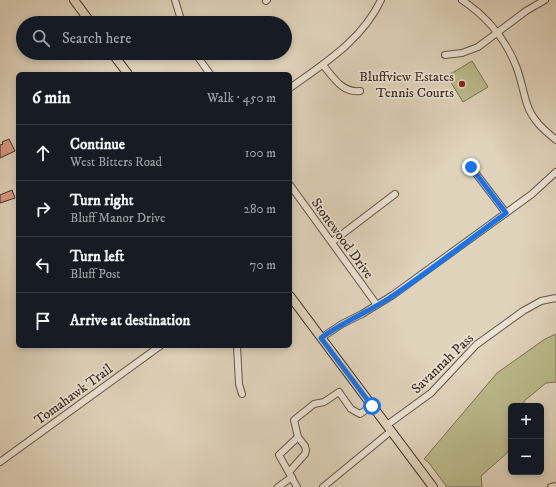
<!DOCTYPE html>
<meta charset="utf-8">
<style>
:root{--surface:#171b24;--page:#242831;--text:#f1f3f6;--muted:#9ea1a6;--line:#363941}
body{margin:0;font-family:"IM FELL DW Pica",serif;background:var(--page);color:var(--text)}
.controls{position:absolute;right:12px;bottom:12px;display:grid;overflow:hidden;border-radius:6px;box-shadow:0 2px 6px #0003}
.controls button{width:36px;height:36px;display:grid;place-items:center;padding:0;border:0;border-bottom:1px solid var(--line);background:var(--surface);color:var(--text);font:20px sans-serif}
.stop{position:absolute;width:12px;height:12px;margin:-9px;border:3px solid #1a73e8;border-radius:50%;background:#fff}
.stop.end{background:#1a73e8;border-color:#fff;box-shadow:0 1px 4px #0008}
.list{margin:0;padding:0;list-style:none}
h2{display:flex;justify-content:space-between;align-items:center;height:52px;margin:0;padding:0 16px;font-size:17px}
h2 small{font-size:13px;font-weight:400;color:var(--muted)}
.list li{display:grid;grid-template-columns:26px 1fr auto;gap:12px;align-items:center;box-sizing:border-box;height:56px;padding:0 16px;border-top:1px solid var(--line)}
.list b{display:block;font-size:15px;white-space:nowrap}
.list p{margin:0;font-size:13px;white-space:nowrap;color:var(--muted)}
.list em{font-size:13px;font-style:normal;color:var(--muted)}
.icon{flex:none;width:22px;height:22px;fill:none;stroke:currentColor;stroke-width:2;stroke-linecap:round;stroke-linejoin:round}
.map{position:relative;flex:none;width:556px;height:487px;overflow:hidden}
.search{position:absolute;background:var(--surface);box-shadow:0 2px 6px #0003;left:16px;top:16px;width:276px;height:44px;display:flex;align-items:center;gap:10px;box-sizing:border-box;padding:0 14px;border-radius:22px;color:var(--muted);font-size:15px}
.panel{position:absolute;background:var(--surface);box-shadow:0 2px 6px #0003;left:16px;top:72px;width:276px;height:276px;border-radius:6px}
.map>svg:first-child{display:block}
.green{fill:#baba8b;stroke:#7a7357}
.building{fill:#da9880;stroke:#3b2c23}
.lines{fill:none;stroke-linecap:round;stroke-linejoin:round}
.minor-casing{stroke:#645649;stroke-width:8}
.major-casing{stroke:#3b2c23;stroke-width:10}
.minor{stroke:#ebe2d3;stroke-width:6}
.major{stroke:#e0d3bb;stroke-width:8}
.route{stroke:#1a73e8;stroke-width:5}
.poi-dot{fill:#8f2418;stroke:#ebe2d3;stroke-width:1.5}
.labels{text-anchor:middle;stroke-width:3.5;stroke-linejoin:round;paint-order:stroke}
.poi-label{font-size:14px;fill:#3b2c23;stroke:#ebe2d3;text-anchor:end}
.street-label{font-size:14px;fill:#3b2c23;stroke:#ebe2d3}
</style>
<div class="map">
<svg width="556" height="487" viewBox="0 0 556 487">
<rect width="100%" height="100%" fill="#e0d3bb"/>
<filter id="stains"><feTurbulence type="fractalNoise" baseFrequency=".005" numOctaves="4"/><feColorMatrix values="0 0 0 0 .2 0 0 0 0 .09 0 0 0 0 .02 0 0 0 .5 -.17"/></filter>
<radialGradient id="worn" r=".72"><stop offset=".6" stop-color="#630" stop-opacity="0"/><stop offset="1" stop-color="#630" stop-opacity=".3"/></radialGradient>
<g class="green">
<polygon points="472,61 488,87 463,102 447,76"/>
<polygon points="556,334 556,382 546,383 524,401 524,406 511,406 511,445 507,453 481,476 482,487 447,487 429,463 424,459 497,373 545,339"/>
</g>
<g class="building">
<polygon points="9,139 15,151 0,158 0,145 3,144 2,142"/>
<polygon points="12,190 15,198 0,203 0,195"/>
</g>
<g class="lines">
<defs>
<g id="minor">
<polyline points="175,0 182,23"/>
<path d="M462 0C486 16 505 38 516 66 521 78 523 92 527 104 532 120 544 130 556 140"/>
<polyline points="266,1 267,0"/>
<polyline points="195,53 210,74"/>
<polyline points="445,55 462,53 478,47 526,11 545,0"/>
<path d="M323 65C333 77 342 93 360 91"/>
<path d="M290 88C325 63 362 40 381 0"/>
<polyline points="471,167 506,213"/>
<polyline points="290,185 377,305"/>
<polyline points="332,242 395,194"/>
<polyline points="321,338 342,324 362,314 393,295 532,194 556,172"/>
<polyline points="237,346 239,384 242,394"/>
<polyline points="387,425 431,393 476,345 523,311 541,301 556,298"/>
<polyline points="0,462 160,346"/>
<polyline points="289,472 305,454 306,450 305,446 298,437 294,420 314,404 324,402 339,392 351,409 360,414 372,406"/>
<polyline points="278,487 292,477"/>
<polyline points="297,487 279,455 298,437"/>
<polyline points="323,487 391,431"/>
<polyline points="551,487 556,486"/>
</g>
<g id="major">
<polyline points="74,0 91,23"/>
<polyline points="112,53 128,74"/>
<polyline points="290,296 433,487"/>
</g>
</defs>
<use href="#minor" class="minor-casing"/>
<use href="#major" class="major-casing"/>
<use href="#minor" class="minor"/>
<use href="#major" class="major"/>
</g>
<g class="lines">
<path class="route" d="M372 406 321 338C344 321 371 311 394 295 432 269 469 240 506 213L471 167"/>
</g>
<circle class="poi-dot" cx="462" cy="84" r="4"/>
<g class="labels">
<g class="poi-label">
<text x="454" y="81">Bluffview Estates<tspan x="454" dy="16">Tennis Courts</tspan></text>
</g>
<g class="street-label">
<text transform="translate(343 238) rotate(54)" y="5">Stonewood Drive</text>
<text transform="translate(442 363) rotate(-44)" y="5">Savannah Pass</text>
<text transform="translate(73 394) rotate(-36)" y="5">Tomahawk Trail</text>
</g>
</g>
<rect width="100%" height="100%" filter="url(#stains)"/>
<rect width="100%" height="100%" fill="url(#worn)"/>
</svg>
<div class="controls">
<button>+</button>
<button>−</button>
</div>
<div class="stop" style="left:372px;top:406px"></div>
<div class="stop end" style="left:471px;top:167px"></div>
<div class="search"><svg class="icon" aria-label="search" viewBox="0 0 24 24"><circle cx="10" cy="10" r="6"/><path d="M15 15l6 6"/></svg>Search here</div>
<section class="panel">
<h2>6 min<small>Walk · 450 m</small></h2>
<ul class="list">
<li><svg class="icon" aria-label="ahead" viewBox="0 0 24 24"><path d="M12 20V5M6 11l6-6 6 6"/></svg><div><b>Continue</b><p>West Bitters Road</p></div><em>100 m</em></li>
<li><svg class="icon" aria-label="right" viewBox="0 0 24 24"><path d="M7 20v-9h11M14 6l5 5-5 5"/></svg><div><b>Turn right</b><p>Bluff Manor Drive</p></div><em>280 m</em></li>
<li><svg class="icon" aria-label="left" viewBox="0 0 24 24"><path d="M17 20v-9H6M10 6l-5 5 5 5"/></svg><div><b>Turn left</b><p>Bluff Post</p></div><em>70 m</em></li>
<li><svg class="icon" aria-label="arrive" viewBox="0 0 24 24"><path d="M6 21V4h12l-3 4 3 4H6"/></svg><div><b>Arrive at destination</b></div></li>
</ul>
</section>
</div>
